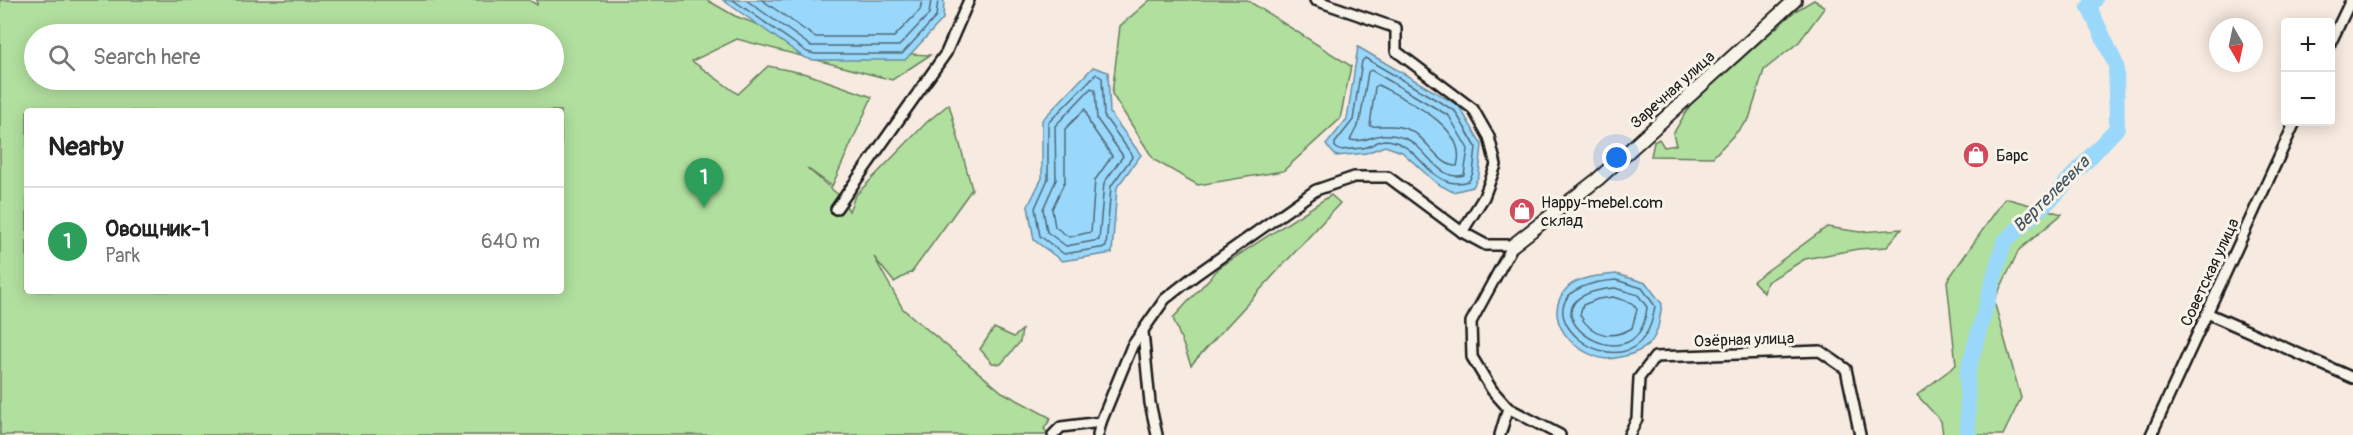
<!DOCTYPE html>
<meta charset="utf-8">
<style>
:root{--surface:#fff;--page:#f2f2f2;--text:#222;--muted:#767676;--line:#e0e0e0;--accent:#1a73e8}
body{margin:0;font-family:Pangolin,sans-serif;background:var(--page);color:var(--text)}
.controls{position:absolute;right:18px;top:18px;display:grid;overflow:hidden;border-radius:6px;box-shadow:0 3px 15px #0003}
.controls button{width:54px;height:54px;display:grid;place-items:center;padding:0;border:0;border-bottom:2px solid var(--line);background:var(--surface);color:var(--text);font:30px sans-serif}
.compass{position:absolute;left:2209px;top:18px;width:54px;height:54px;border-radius:50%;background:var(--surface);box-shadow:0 3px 15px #0003;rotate:171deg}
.you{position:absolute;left:1617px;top:158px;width:21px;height:21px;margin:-15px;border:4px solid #fff;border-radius:50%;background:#1a73e8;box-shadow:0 0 0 9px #1a73e833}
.badge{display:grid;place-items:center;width:39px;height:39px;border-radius:50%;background:var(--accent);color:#fff;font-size:20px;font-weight:700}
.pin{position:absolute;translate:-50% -50px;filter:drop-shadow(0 2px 3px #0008)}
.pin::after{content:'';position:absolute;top:32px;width:21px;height:18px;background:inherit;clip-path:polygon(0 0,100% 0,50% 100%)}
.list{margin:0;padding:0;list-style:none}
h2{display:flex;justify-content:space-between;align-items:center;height:78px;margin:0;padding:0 24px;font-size:26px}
h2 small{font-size:20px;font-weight:400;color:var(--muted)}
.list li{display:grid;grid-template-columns:39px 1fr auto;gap:18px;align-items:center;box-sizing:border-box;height:108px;padding:0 24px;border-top:2px solid var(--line)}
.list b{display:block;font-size:22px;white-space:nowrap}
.list p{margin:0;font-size:20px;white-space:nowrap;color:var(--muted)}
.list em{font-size:20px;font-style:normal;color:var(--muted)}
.icon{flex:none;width:33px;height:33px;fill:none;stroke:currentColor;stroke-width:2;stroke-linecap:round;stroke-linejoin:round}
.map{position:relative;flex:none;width:2353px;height:435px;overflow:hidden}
.search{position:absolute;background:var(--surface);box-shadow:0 3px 15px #0003;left:24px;top:24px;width:540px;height:66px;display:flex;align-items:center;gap:15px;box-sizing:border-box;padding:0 21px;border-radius:33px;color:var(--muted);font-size:22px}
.panel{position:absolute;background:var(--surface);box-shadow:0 3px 15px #0003;left:24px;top:108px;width:540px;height:186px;border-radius:6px}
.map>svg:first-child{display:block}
.green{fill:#b1df9e;stroke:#667e5d;stroke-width:1.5;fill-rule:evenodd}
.water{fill:#9ad8fb;stroke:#688da2;stroke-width:1.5}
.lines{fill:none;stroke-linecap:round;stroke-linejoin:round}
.shore{stroke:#4e6775;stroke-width:1.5}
.river{stroke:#9ad8fb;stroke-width:16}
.street-casing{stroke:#1c1c1c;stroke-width:14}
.secondary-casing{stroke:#1c1c1c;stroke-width:16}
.street{stroke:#f7f3e8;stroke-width:9}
.secondary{stroke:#f7f3e8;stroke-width:12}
.labels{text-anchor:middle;stroke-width:6;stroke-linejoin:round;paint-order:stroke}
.street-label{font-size:16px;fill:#1c1c1c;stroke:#f7f3e8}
.poi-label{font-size:16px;fill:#1c1c1c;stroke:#f7f3e8;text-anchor:start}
.water-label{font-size:18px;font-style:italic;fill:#42545f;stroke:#f7f3e8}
</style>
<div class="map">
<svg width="2353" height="435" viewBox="0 0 2353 435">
<rect width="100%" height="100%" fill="#f7eae0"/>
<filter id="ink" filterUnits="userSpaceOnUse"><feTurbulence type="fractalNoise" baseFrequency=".0167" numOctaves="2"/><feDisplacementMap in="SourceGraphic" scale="12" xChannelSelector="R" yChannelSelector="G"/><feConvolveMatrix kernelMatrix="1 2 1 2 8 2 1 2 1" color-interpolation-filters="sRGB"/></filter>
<g filter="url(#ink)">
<g class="green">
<path d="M0 0H529L537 5V0H707L735 16 823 49 930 55 892 80 737 39 692 61 738 94 768 66 807 74 872 97 832 186 807 168 842 198 849 211 855 196 927 122 949 104 972 189 912 272 894 282 874 257 903 309 1002 392 1051 418 1044 429 1047 432 1045 435H0ZM34 34H554V80H34ZM27 111H561V291H27Z"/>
<polygon points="1150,0 1247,0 1351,66 1340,119 1283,171 1198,185 1154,160 1112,94 1120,26"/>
<polygon points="1814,0 1825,7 1799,42 1764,70 1749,119 1713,157 1651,156 1654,142 1659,139 1664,147 1676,145 1673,134 1690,105 1795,11"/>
<polygon points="1331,195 1340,203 1191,365 1173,318 1220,267"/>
<polygon points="2005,198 2062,214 2019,250 1994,301 2021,398 2003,435 1943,435 1941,421 1917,395 1956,365 1947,281"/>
<polygon points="1827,227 1860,232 1901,229 1887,247 1858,249 1805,259 1767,282 1764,293 1753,281"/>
<polygon points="994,328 1014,337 1022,330 1020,342 1001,364 992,363 980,349"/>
</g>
<g class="water">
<polygon points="723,0 944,0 943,19 905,60 814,60 805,58"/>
<polygon points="1358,47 1459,106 1482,145 1479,175 1473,187 1453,192 1436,183 1402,152 1385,146 1366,153 1336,156 1326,145 1347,119"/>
<polygon points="1093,67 1108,72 1110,113 1141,155 1117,187 1112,253 1062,261 1034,240 1028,206 1042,178 1042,120"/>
<path d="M1616 274 1646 283 1662 304C1660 316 1659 333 1650 343 1645 349 1633 354 1625 356 1620 357 1613 359 1607 359 1575 356 1538 317 1568 287 1579 276 1602 276 1616 274Z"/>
</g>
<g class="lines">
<g class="shore">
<polyline points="733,0 807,52 815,54 902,54 936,17 938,0"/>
<polyline points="746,0 811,46 899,46 929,14 931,0"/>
<polyline points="762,0 815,37 894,37 920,10 922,0"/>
<path d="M1365 58 1455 111 1476 147 1473 173 1469 181C1429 194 1421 141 1385 140 1379 140 1373 145 1367 147 1359 149 1348 149 1339 150L1335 147V143L1353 120 1362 61Z"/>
<path d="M1371 70 1449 116 1468 149 1464 175C1438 183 1426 145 1404 138 1375 128 1371 144 1350 140L1360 121 1368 72Z"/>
<polygon points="1096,74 1102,78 1104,116 1133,156 1111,186 1106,247 1064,254 1040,236 1035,208 1048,179 1048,123"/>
<path d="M1378 85C1406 100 1469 127 1457 166 1440 167 1427 139 1412 131 1395 123 1385 127 1370 126L1375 87Z"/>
<polygon points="1091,88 1095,90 1097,119 1123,156 1104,183 1099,240 1066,246 1047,232 1043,209 1056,180 1055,126"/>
<polygon points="1085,109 1090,124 1112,156 1095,180 1091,232 1069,237 1055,227 1052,209 1065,181 1065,129"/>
<path d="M1616 280 1642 288 1655 306C1639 420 1483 290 1616 280Z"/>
<path d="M1615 288 1638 295 1647 307C1639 398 1503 298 1615 288Z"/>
<path d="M1613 297 1632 303 1637 309 1632 328C1612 340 1591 336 1580 315L1583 305 1598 299Z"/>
</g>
<polyline class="river" points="1968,435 1967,374 2004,242 2054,196 2117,128 2116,65 2089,7 2095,0"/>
<defs>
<g id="street">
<polyline points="1315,0 1396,28 1396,51 1473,109 1489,137 1496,165 1484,197 1462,232"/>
<polyline points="2330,44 2351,0"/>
<polyline points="836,209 946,53 969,0"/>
<polyline points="2207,313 2353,378"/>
<polyline points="1143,332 1150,403 1157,435"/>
<polyline points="1053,435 1061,427 1101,422 1132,346 1165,299 1197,274 1316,190 1354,177 1388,177 1462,232 1486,245 1513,245 1471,322 1472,357 1492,390 1508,408 1560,435"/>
<polyline points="1098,435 1101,422"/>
<polyline points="1500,435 1508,408"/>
<polyline points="1629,435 1637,419 1639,378 1655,357 1820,351 1846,369 1860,435"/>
<polyline points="2151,435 2295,122"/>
</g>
<polyline id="secondary" points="1513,245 1598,179 1795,0"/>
</defs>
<use href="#street" class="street-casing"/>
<use href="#secondary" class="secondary-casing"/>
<use href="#street" class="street"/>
<use href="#secondary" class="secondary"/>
</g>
</g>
<defs>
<symbol id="shop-disc" viewBox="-11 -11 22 22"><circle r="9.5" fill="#d1495b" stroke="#f7f3e8"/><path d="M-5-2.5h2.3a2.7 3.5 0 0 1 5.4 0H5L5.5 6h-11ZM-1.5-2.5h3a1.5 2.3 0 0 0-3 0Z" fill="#fff"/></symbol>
</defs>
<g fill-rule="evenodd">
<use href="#shop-disc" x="1961" y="140" width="30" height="30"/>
<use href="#shop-disc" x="1507" y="196" width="30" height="30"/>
</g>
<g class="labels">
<g class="street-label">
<text transform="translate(1672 89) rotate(-42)" y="6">Заречная улица</text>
<text transform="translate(2209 272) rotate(-65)" y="6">Советская улица</text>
<text transform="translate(1744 339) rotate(-2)" y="6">Озёрная улица</text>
</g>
<g class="poi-label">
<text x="1996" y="161">Барс</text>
<text x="1541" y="208">Happy-mebel.com<tspan x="1541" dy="18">склад</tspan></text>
</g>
<g class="water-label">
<text transform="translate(2051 194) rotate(-45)" y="6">Вертелеевка</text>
</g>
</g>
</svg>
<div class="controls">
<button>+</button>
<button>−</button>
</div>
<svg class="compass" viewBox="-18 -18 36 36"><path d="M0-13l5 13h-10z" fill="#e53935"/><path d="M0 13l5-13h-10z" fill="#767676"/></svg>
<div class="you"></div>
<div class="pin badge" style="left:704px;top:208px;background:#2e9e5b">1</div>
<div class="search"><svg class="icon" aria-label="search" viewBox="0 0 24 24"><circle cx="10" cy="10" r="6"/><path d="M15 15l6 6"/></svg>Search here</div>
<section class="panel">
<h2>Nearby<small></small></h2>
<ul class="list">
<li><span class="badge" style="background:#2e9e5b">1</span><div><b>Овощник-1</b><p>Park</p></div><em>640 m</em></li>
</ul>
</section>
</div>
